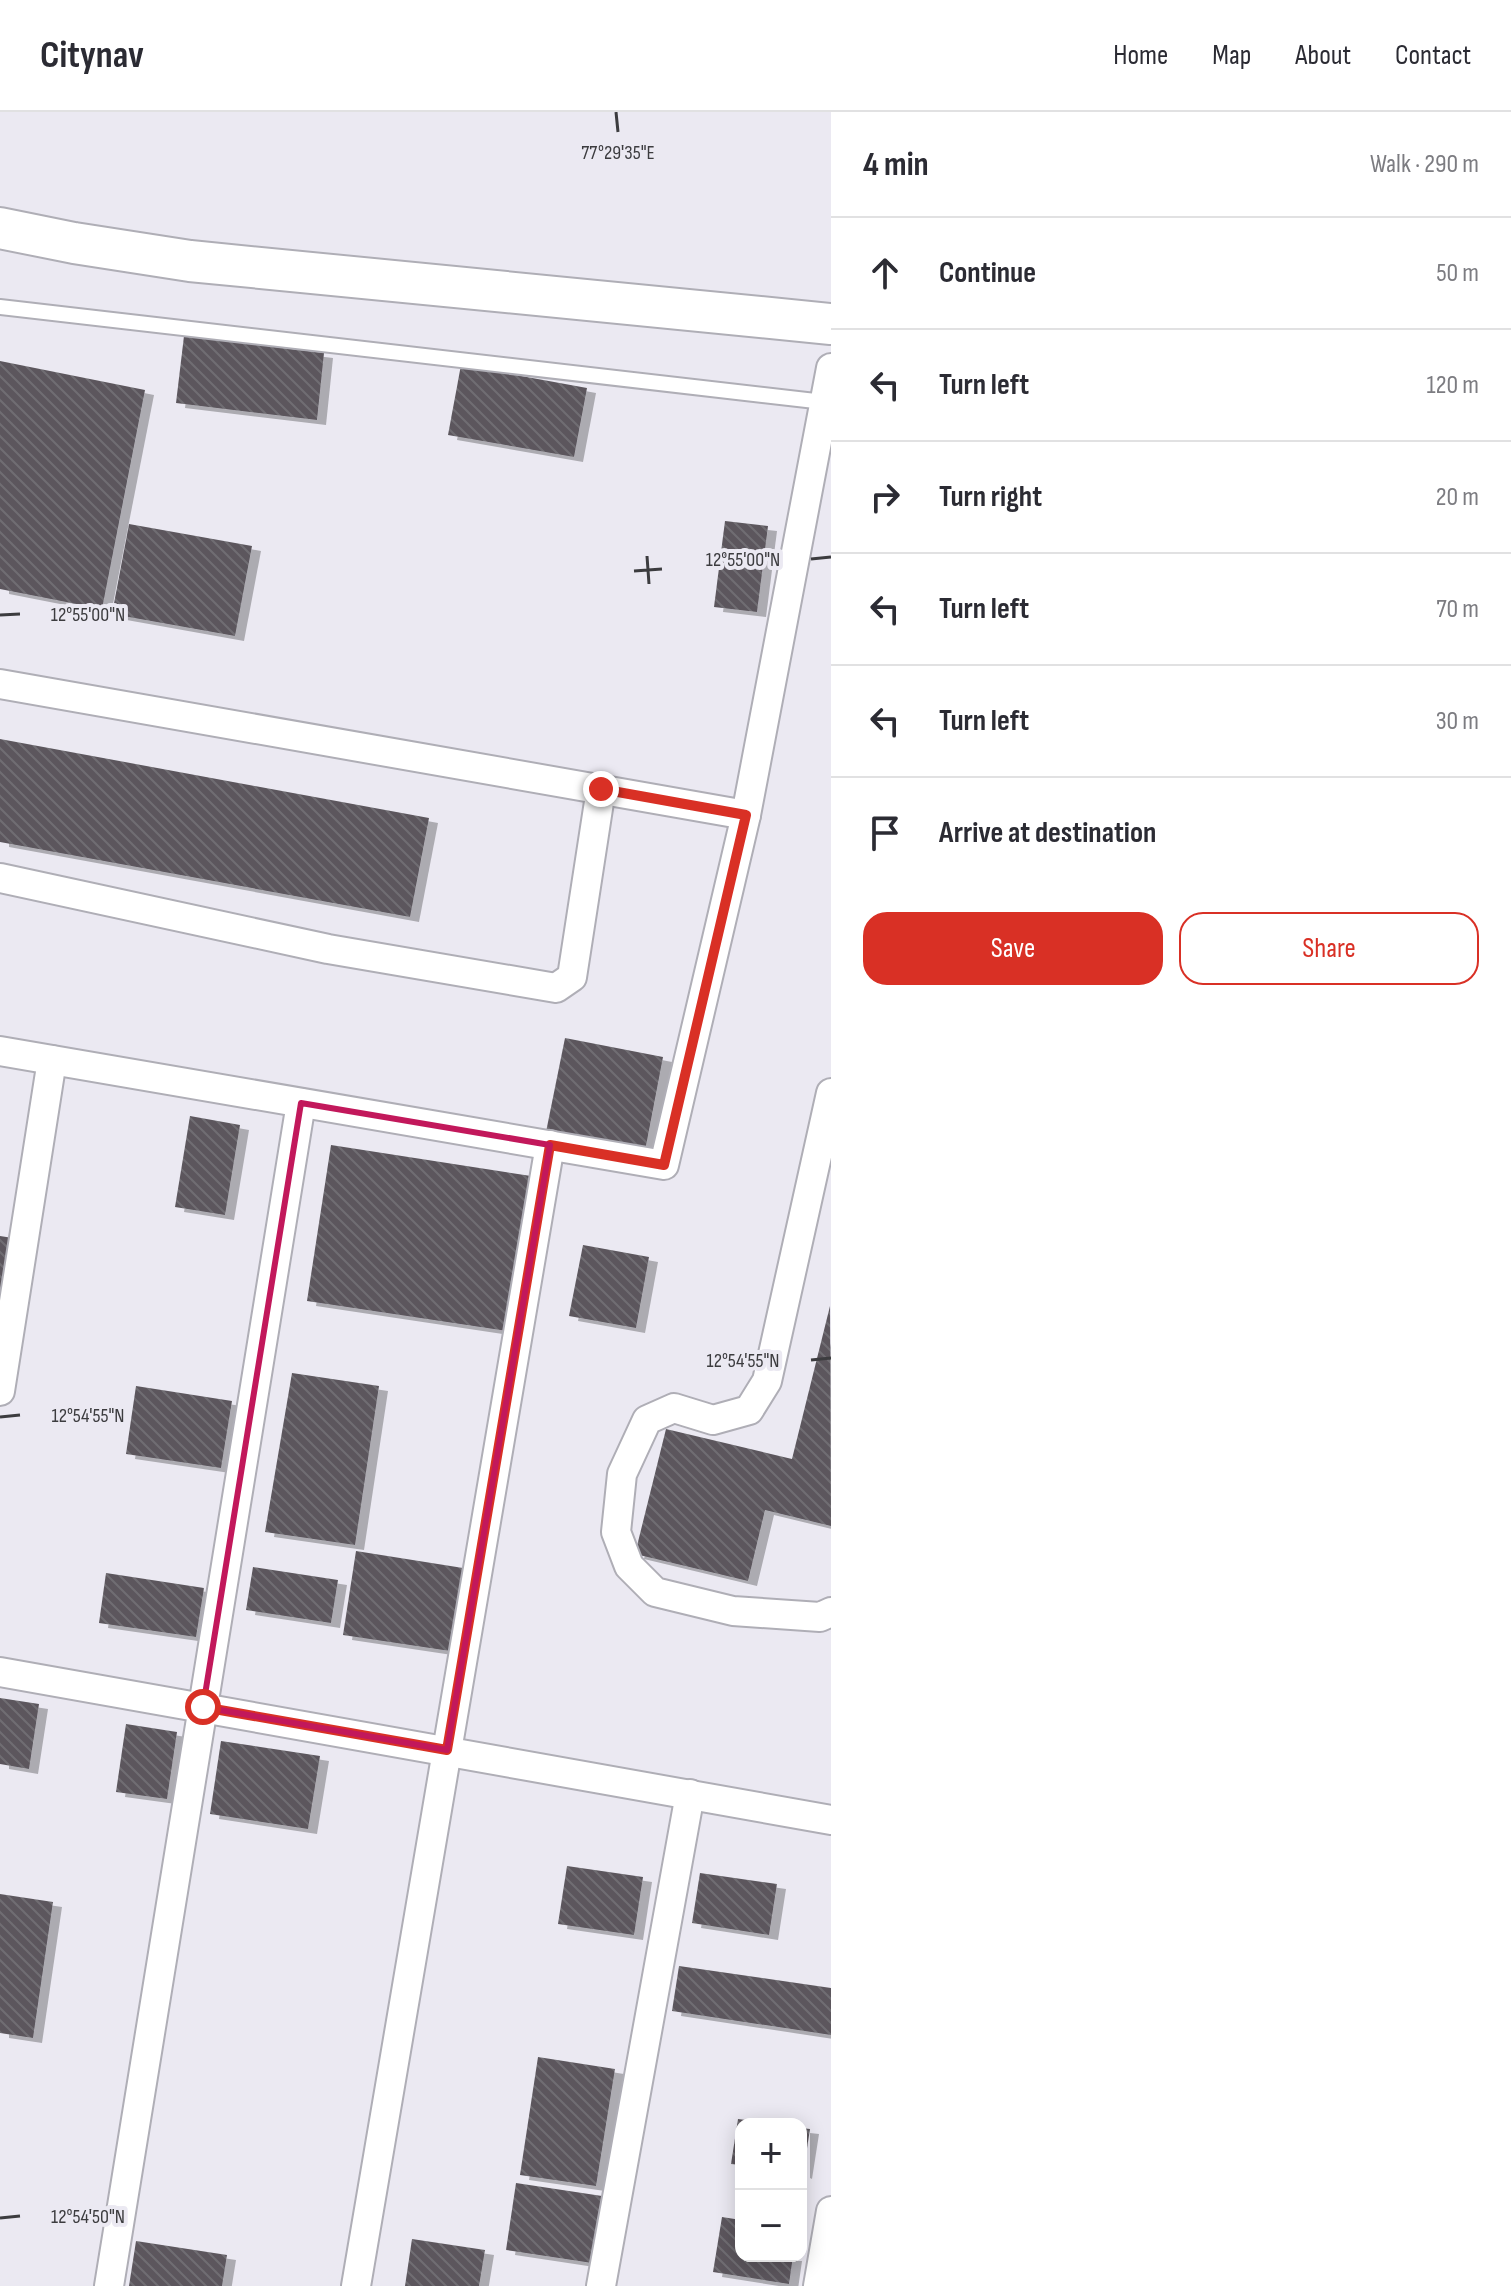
<!DOCTYPE html>
<meta charset="utf-8">
<style>
:root{--surface:#fff;--page:#f7f7f7;--text:#2b2b33;--muted:#7c7c81;--line:#e1e1e2;--accent:#d93025}
body{margin:0;font-family:"Sofia Sans Condensed",sans-serif;background:var(--page);color:var(--text)}
.controls{position:absolute;right:24px;bottom:24px;display:grid;overflow:hidden;border-radius:16px;box-shadow:0 4px 20px #0003}
.controls button{width:72px;height:72px;display:grid;place-items:center;padding:0;border:0;border-bottom:2px solid var(--line);background:var(--surface);color:var(--text);font:40px sans-serif}
.stop{position:absolute;width:24px;height:24px;margin:-18px;border:6px solid #d93025;border-radius:50%;background:#fff}
.stop.end{background:#d93025;border-color:#fff;box-shadow:0 2px 8px #0008}
.list{margin:0;padding:0;list-style:none}
h2{display:flex;justify-content:space-between;align-items:center;height:104px;margin:0;padding:0 32px;font-size:34px}
h2 small{font-size:26px;font-weight:400;color:var(--muted)}
.list li{display:grid;grid-template-columns:52px 1fr auto;gap:24px;align-items:center;box-sizing:border-box;height:112px;padding:0 32px;border-top:2px solid var(--line)}
.list b{display:block;font-size:30px;white-space:nowrap}
.list em{font-size:26px;font-style:normal;color:var(--muted)}
.actions{display:flex;gap:16px;padding:24px 32px}
.actions a{flex:1;padding:18px 0;border:2px solid var(--accent);border-radius:24px;text-align:center;font-size:28px;color:var(--accent)}
.actions .main{background:var(--accent);color:#fff}
.icon{flex:none;width:44px;height:44px;fill:none;stroke:currentColor;stroke-width:2;stroke-linecap:round;stroke-linejoin:round}
.map{position:relative;flex:none;width:831px;height:2174px;overflow:hidden}
header{display:flex;align-items:center;gap:48px;box-sizing:border-box;height:112px;padding:0 40px;background:var(--surface);border-bottom:2px solid var(--line)}
header strong{font-size:38px}
nav{display:flex;gap:44px;margin-inline-start:auto;font-size:28px}
main{display:flex}
aside{flex:1;background:var(--surface)}
.map>svg:first-child{display:block}
.building{fill:url(#building-back-hatch);filter:url(#shadow)}
.lines{fill:none;stroke-linecap:round;stroke-linejoin:round}
.lane-casing{stroke:#afaeb6;stroke-width:18}
.street-casing{stroke:#afaeb6;stroke-width:32}
.secondary-casing{stroke:#afaeb6;stroke-width:44}
.lane{stroke:#fff;stroke-width:14}
.street{stroke:#fff;stroke-width:28}
.secondary{stroke:#fff;stroke-width:40}
.route{stroke:#d93025;stroke-width:10}
.marked{fill:none;stroke:#c2185b;stroke-width:6;stroke-linejoin:round}
.ticks{fill:none;stroke:#3c3c3f;stroke-width:3}
.ticks-label{font-size:20px;text-anchor:middle;fill:#3c3c3f;stroke:#ebe9f2;stroke-width:8;stroke-linejoin:round;paint-order:stroke}
</style>
<header>
<strong>Citynav</strong>
<nav><a>Home</a><a>Map</a><a>About</a><a>Contact</a></nav>
</header>
<main>
<div class="map">
<svg width="831" height="2174" viewBox="0 0 831 2174">
<defs>
<pattern id="building-back-hatch" width="6" height="6" patternUnits="userSpaceOnUse" patternTransform="scale(2)"><rect width="6" height="6" fill="#5b575d"/><path d="M-1 5l2 2M0 0l6 6M5-1l2 2" fill="none" stroke="#706d72"/></pattern>
<filter id="shadow"><feDropShadow dx="9" dy="5" stdDeviation="0" flood-color="#0004"/></filter>
</defs>
<rect width="100%" height="100%" fill="#ebe9f2"/>
<g class="building">
<polygon points="184,224 324,241 317,308 176,291"/>
<polygon points="0,249 145,278 102,497 0,477"/>
<polygon points="461,253 587,276 574,345 448,323"/>
<polygon points="725,409 768,414 757,500 714,495"/>
<polygon points="129,412 252,434 235,524 112,502"/>
<polygon points="0,627 429,706 410,805 0,730"/>
<polygon points="565,926 663,945 645,1039 546,1020"/>
<polygon points="190,1004 240,1013 225,1103 175,1095"/>
<polygon points="331,1033 531,1064 507,1219 307,1189"/>
<polygon points="0,1124 19,1127 0,1192"/>
<polygon points="583,1133 649,1145 636,1216 569,1204"/>
<polygon points="830,1194 831,1414 765,1398 748,1469 635,1442 666,1317 792,1347"/>
<polygon points="292,1261 379,1274 355,1433 265,1420"/>
<polygon points="136,1274 232,1289 221,1356 126,1342"/>
<polygon points="356,1439 463,1456 450,1539 343,1523"/>
<polygon points="253,1455 338,1468 331,1511 246,1498"/>
<polygon points="106,1461 204,1476 196,1525 99,1511"/>
<polygon points="0,1586 39,1592 29,1657 0,1652"/>
<polygon points="126,1612 177,1620 167,1687 116,1680"/>
<polygon points="221,1629 320,1644 308,1717 210,1702"/>
<polygon points="567,1754 643,1765 634,1823 558,1812"/>
<polygon points="700,1761 777,1772 769,1823 692,1811"/>
<polygon points="0,1782 53,1790 33,1926 0,1921"/>
<polygon points="679,1854 831,1876 831,1923 672,1899"/>
<polygon points="538,1945 615,1957 596,2074 520,2063"/>
<polygon points="738,2007 761,2010 741,2012 741,2053 731,2052"/>
<polygon points="801,2016 810,2017 803,2062 801,2061"/>
<polygon points="516,2071 602,2084 592,2151 506,2138"/>
<polygon points="722,2105 741,2108 741,2144 793,2144 789,2172 713,2160"/>
<polygon points="412,2127 485,2138 479,2174 405,2174"/>
<polygon points="136,2129 227,2143 222,2174 129,2174"/>
</g>
<g class="lines">
<defs>
<polyline id="lane" points="0,195 824,290"/>
<g id="street">
<polyline points="0,572 746,703"/>
<polyline points="0,766 328,837 556,876 572,865 601,677"/>
<polyline points="0,939 664,1053 746,703 831,256"/>
<polyline points="831,981 767,1269 749,1298 713,1308 674,1296 647,1308 622,1362 616,1420 629,1454 655,1480 733,1499 820,1505 831,1500"/>
<polyline points="0,1279 52,948"/>
<polyline points="0,1560 831,1708"/>
<polyline points="109,2174 301,991"/>
<polyline points="356,2174 550,1033"/>
<polyline points="601,2174 690,1682"/>
<polyline points="818,2174 831,2099"/>
</g>
<polyline id="secondary" points="0,116 74,131 190,149 831,212"/>
</defs>
<use href="#lane" class="lane-casing"/>
<use href="#street" class="street-casing"/>
<use href="#secondary" class="secondary-casing"/>
<use href="#lane" class="lane"/>
<use href="#street" class="street"/>
<use href="#secondary" class="secondary"/>
</g>
<g class="lines">
<polyline class="route" points="203,1595 447,1638 550,1033 664,1053 746,703 601,677"/>
</g>
<path class="marked" d="M301 991 550 1033 447 1638 203 1595Z"/>
<path class="ticks" d="M616 0 618 20M647 444 649 472M811 447 831 445M634 459 662 457M0 503 20 502M811 1248 831 1246M0 1305 20 1303M0 2106 20 2104"/>
<g class="ticks-label">
<text x="618" y="47">77°29'35"E</text>
<text x="743" y="454">12°55'00"N</text>
<text x="88" y="509">12°55'00"N</text>
<text x="743" y="1255">12°54'55"N</text>
<text x="88" y="1310">12°54'55"N</text>
<text x="88" y="2111">12°54'50"N</text>
</g>
</svg>
<div class="controls">
<button>+</button>
<button>−</button>
</div>
<div class="stop" style="left:203px;top:1595px"></div>
<div class="stop end" style="left:601px;top:677px"></div>
</div>
<aside>
<h2>4 min<small>Walk · 290 m</small></h2>
<ul class="list">
<li><svg class="icon" aria-label="ahead" viewBox="0 0 24 24"><path d="M12 20V5M6 11l6-6 6 6"/></svg><div><b>Continue</b></div><em>50 m</em></li>
<li><svg class="icon" aria-label="left" viewBox="0 0 24 24"><path d="M17 20v-9H6M10 6l-5 5 5 5"/></svg><div><b>Turn left</b></div><em>120 m</em></li>
<li><svg class="icon" aria-label="right" viewBox="0 0 24 24"><path d="M7 20v-9h11M14 6l5 5-5 5"/></svg><div><b>Turn right</b></div><em>20 m</em></li>
<li><svg class="icon" aria-label="left" viewBox="0 0 24 24"><path d="M17 20v-9H6M10 6l-5 5 5 5"/></svg><div><b>Turn left</b></div><em>70 m</em></li>
<li><svg class="icon" aria-label="left" viewBox="0 0 24 24"><path d="M17 20v-9H6M10 6l-5 5 5 5"/></svg><div><b>Turn left</b></div><em>30 m</em></li>
<li><svg class="icon" aria-label="arrive" viewBox="0 0 24 24"><path d="M6 21V4h12l-3 4 3 4H6"/></svg><div><b>Arrive at destination</b></div></li>
</ul>
<div class="actions"><a class="main">Save</a><a>Share</a></div>
</aside>
</main>
